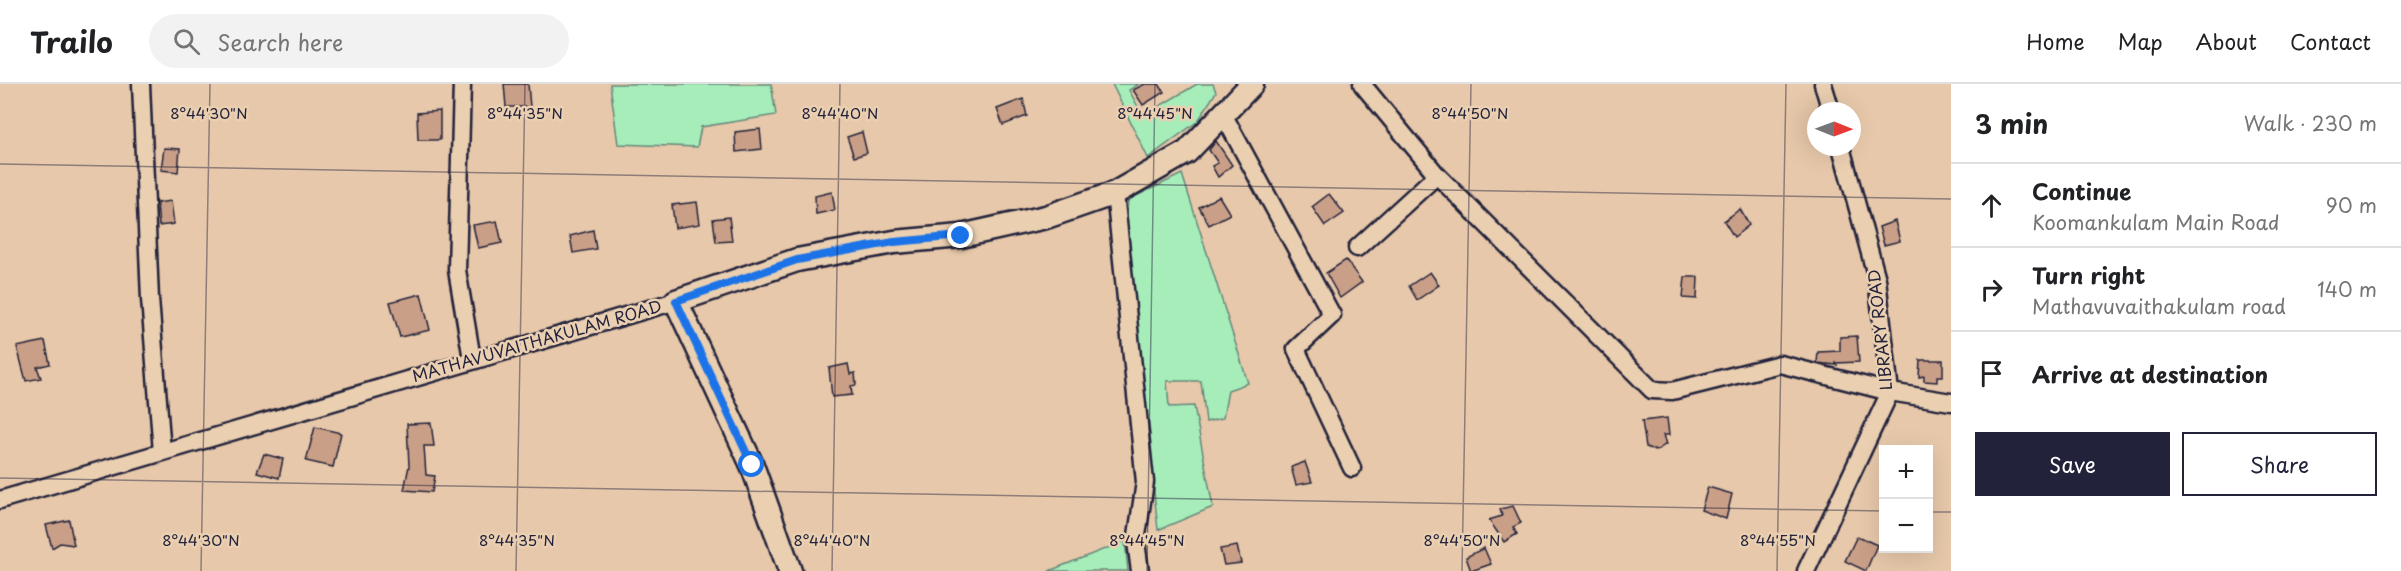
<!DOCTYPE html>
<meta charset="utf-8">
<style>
:root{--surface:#fff;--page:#f2f2f2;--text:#202124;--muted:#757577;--line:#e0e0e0;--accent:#22223b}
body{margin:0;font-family:"Playpen Sans",sans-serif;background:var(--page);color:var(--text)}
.controls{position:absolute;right:18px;bottom:18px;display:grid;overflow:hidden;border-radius:0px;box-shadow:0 6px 24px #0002}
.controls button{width:54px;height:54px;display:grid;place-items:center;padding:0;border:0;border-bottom:2px solid var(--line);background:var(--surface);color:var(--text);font:30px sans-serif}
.compass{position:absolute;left:1807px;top:18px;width:54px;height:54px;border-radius:50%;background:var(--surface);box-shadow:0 6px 24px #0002;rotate:91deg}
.stop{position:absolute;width:18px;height:18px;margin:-14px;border:4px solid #1a73e8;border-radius:50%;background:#fff}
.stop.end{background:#1a73e8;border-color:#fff;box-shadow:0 2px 6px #0008}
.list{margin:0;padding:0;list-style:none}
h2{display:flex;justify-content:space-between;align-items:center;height:78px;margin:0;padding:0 24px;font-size:26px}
h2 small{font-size:20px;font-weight:400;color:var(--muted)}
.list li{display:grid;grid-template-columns:39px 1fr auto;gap:18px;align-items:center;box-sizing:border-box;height:84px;padding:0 24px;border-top:2px solid var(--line)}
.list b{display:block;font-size:22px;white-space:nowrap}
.list p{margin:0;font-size:20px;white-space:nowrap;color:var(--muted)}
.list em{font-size:20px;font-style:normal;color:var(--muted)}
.actions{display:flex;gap:12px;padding:18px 24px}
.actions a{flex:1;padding:14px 0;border:2px solid var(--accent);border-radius:0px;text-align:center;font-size:21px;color:var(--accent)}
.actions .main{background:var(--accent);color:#fff}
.icon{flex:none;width:33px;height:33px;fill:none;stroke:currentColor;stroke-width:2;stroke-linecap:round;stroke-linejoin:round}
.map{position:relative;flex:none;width:1951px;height:487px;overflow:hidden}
header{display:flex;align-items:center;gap:36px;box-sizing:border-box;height:84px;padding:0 30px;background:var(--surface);border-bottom:2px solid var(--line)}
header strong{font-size:28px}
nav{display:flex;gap:33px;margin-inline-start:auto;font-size:21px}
.search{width:420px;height:54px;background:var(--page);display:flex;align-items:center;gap:15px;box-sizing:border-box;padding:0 21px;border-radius:33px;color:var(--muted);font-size:22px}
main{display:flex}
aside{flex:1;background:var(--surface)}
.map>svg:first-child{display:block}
.green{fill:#a7edba;stroke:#64887a;stroke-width:1.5}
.building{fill:#ca9f87;stroke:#22223b;stroke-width:1.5}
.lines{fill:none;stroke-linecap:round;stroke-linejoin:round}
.street-casing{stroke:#22223b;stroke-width:21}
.secondary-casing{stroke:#22223b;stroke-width:27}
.street{stroke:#eacfb1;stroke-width:16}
.secondary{stroke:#eacfb1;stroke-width:22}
.route{stroke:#1a73e8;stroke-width:8}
.ticks{fill:none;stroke:#22223b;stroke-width:1.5;stroke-opacity:0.45}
.labels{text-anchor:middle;stroke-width:5;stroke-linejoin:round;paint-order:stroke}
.street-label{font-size:16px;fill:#22223b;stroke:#eacfb1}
.ticks-label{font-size:15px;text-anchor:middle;fill:#22223b;stroke:#eacfb1;stroke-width:5;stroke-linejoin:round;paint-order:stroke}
</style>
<header>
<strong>Trailo</strong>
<div class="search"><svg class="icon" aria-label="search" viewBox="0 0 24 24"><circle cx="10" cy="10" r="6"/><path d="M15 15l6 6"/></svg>Search here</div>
<nav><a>Home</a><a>Map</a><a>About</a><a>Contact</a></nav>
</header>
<main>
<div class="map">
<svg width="1951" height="487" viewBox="0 0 1951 487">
<rect width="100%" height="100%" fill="#e7c8aa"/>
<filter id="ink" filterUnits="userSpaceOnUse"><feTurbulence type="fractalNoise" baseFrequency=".0167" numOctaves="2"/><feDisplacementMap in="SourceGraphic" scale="12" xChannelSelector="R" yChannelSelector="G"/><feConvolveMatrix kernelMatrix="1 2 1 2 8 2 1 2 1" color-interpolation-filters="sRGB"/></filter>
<g filter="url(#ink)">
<g class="green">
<polygon points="610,0 771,0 776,31 701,43 697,63 618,60"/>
<polygon points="1112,0 1139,0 1129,6 1143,32 1197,0 1213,0 1216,8 1198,37 1148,74"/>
<polygon points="1182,90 1248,299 1228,306 1223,334 1206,338 1201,297 1167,297 1169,323 1194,322 1213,423 1158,446 1126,141 1128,116"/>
<polygon points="1125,457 1128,487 1049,487"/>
</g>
<g class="building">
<polygon points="504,0 528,0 530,23 506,23"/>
<polygon points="1145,0 1159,0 1164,8 1143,21 1133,6"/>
<polygon points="1023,15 1027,32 1003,41 997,25"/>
<polygon points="440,27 440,56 418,56 417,29"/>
<polygon points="760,45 762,65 736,68 735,48"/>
<polygon points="862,48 867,69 854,73 847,53"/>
<polygon points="1216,57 1232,81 1218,93 1212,82 1218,79 1209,66"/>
<polygon points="164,64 180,65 178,88 161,86"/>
<polygon points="832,108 835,126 816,130 815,112"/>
<polygon points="1329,110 1344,129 1325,142 1312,123"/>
<polygon points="1219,112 1230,130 1209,141 1199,123"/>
<polygon points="171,117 174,140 159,142 157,119"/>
<polygon points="697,118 700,140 675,144 672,121"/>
<polygon points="1740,125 1749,141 1734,153 1724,137"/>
<polygon points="729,133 732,157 716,158 713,135"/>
<polygon points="497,137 502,159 478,164 473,141"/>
<polygon points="1895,137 1900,157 1884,161 1879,143"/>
<polygon points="593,146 596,165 573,169 570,152"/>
<polygon points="1346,176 1362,198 1340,214 1326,189"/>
<polygon points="1430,188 1439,201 1417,216 1409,202"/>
<polygon points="1685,193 1698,193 1697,215 1683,214"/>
<polygon points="421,210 430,246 400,253 390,218"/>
<polygon points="1857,252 1859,278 1836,279 1837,281 1817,279 1818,268 1840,267 1840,253"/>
<polygon points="45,257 50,280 37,283 41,294 26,297 17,263"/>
<polygon points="1920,276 1943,276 1943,292 1937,292 1937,298 1924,297 1924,292 1919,293"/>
<polygon points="848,280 850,290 855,289 856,301 851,302 852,311 832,313 829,284"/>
<polygon points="1667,334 1669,351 1663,351 1666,360 1656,367 1646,363 1642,337"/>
<polygon points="431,339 434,362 424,362 426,391 435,392 432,408 404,406 409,382 407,340"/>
<polygon points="315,343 341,349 333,383 306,377"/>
<polygon points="264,370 283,375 279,394 257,388"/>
<polygon points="1305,378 1312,398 1296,401 1291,383"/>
<polygon points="1708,403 1732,410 1726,435 1701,426"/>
<polygon points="1513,422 1521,439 1513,443 1517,450 1504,458 1489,436 1502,432 1500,425"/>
<polygon points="69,436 74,461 60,459 52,464 46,441"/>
<polygon points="1857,452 1877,461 1866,487 1845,477"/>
<polygon points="1237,462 1241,479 1224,481 1220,465"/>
<polygon points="1484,464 1491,480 1471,487 1466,473"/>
</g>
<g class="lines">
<defs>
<g id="street">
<polyline points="141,0 150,215 162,368"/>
<polyline points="462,0 457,186 472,275"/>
<polyline points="1362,0 1437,91 1652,306 1672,307 1780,280 1890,308 1951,318"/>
<polyline points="1823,0 1831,27"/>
<polyline points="1223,30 1332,231 1296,265 1352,384"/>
<polyline points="1115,109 1145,398 1136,458 1140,487"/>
<polyline points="1357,164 1437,91"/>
<polyline points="0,416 676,217"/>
<polyline points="1806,487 1890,308 1877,195 1841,63"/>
</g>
<polyline id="secondary" points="790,487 752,381 676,217 797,176 894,158 961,152 1046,133 1115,109 1187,68 1252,0"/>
</defs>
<use href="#street" class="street-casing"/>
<use href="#secondary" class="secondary-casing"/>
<use href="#street" class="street"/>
<use href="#secondary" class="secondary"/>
</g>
</g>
<g class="lines" filter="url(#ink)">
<polyline class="route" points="752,381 676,217 797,176 894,158 961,152"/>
</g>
<path class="ticks" d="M0 80 1951 115M0 394 1884 427M1928 428H1951M201 487 210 0M516 487 525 0M832 487 840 0M1147 487 1155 0M1462 487 1471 0M1777 487 1786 0"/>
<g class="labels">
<g class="street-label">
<text transform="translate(1880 246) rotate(-96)" y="6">LIBRARY ROAD</text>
<text transform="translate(537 257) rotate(-16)" y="6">MATHAVUVAITHAKULAM ROAD</text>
</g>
</g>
<g class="ticks-label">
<text x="209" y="35">8°44'30"N</text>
<text x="525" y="35">8°44'35"N</text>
<text x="840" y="35">8°44'40"N</text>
<text x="1155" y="35">8°44'45"N</text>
<text x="1470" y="35">8°44'50"N</text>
<text x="201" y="462">8°44'30"N</text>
<text x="517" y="462">8°44'35"N</text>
<text x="832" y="462">8°44'40"N</text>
<text x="1147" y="462">8°44'45"N</text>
<text x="1462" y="462">8°44'50"N</text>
<text x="1778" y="462">8°44'55"N</text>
</g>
</svg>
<div class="controls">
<button>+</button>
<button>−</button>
</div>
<svg class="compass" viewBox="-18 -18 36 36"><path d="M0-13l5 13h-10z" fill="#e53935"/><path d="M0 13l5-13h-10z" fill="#757577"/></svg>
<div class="stop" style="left:752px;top:381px"></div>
<div class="stop end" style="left:961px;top:152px"></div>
</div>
<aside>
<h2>3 min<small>Walk · 230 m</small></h2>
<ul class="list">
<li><svg class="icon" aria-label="ahead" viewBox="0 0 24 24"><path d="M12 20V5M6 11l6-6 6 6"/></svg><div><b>Continue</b><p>Koomankulam Main Road</p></div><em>90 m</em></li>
<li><svg class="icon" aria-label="right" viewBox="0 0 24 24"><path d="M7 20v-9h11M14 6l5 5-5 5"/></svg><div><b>Turn right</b><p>Mathavuvaithakulam road</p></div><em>140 m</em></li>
<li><svg class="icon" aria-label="arrive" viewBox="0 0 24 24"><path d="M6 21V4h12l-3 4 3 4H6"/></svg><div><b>Arrive at destination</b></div></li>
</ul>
<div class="actions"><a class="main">Save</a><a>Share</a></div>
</aside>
</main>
